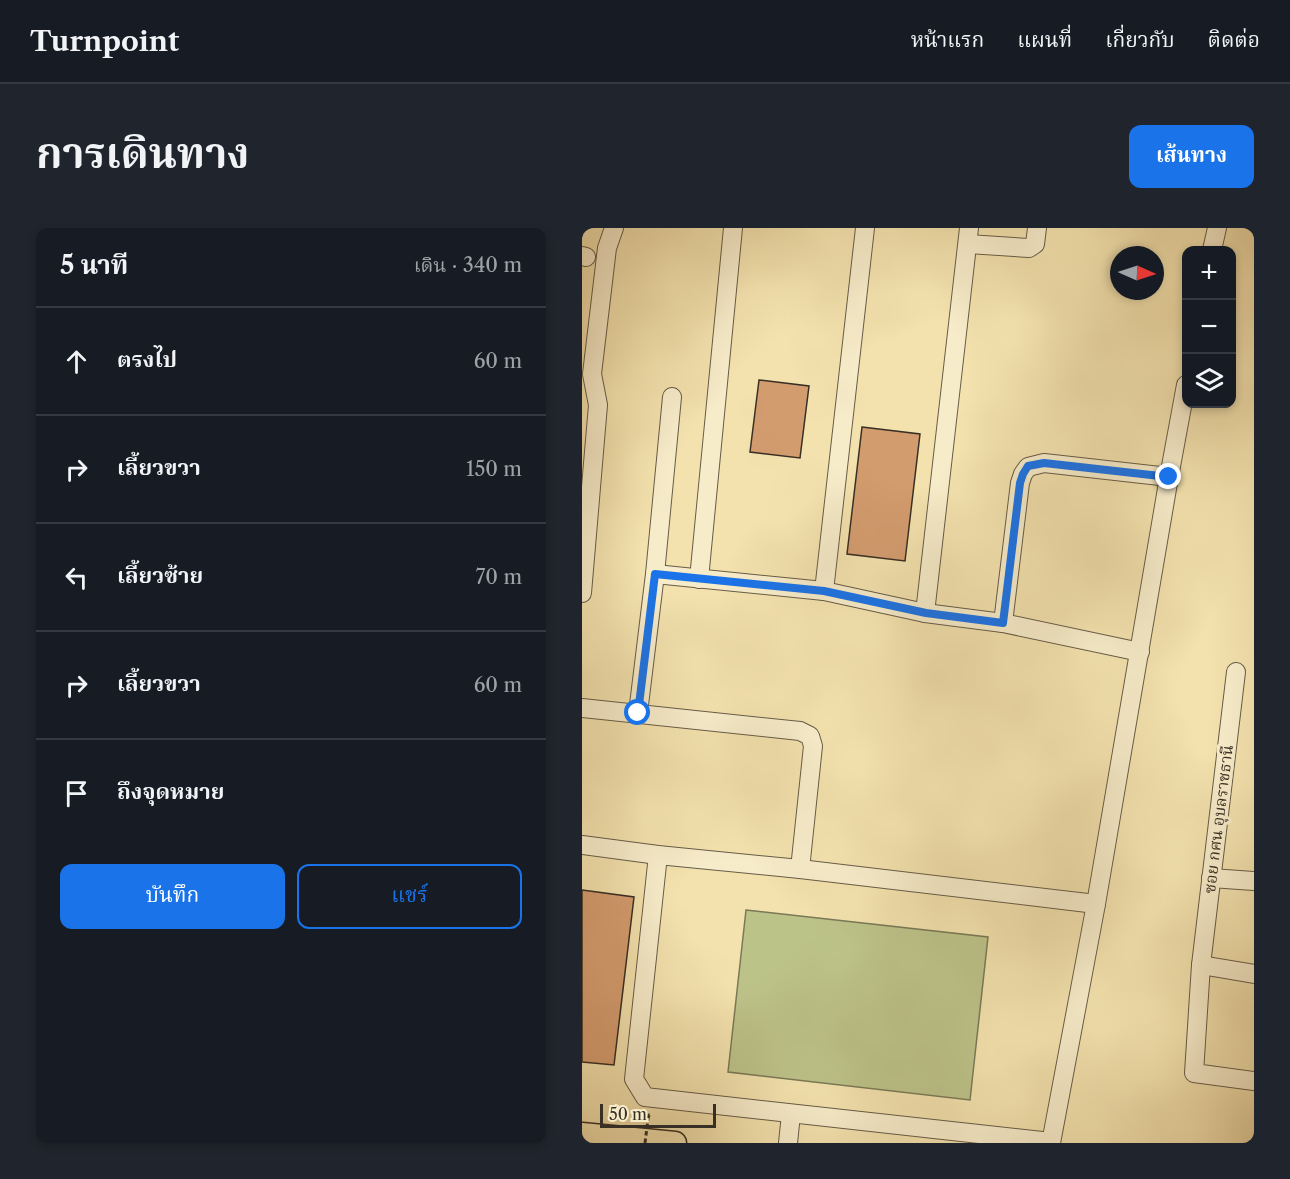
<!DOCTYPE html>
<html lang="th">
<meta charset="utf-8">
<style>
:root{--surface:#171b24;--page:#20242c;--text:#f1f3f6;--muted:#9ea1a6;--line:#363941;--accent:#1a73e8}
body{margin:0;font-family:"Libre Caslon Text","Noto Serif Thai",serif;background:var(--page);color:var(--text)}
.controls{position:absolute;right:18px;top:18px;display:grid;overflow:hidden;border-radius:12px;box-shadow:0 3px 9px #0003}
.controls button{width:54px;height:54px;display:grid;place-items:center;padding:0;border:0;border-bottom:2px solid var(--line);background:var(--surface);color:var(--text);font:30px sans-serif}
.compass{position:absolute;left:528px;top:18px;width:54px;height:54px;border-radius:50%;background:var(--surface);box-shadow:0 3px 9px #0003;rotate:93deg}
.scale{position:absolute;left:18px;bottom:15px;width:116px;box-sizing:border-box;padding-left:6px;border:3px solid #382f25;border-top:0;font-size:16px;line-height:21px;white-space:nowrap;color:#382f25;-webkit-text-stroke:4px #f7ecca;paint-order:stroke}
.stop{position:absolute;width:18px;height:18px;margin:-14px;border:4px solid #1a73e8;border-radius:50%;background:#fff}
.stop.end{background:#1a73e8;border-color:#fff;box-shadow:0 2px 6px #0008}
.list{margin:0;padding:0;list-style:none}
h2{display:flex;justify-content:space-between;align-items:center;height:78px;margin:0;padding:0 24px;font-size:26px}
h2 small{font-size:20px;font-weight:400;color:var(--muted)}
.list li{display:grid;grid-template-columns:39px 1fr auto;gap:18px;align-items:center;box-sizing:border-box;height:108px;padding:0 24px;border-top:2px solid var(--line)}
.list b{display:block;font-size:22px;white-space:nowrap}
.list em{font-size:20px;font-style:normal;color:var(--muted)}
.actions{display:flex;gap:12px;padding:18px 24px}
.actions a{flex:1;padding:14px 0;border:2px solid var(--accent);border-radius:12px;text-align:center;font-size:21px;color:var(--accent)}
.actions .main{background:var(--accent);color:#fff}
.icon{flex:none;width:33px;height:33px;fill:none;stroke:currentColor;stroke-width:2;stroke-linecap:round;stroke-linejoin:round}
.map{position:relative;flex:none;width:672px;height:915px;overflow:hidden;border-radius:12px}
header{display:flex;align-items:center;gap:36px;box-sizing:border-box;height:84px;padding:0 30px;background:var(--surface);border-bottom:2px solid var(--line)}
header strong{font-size:28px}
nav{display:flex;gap:33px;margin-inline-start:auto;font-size:21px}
.intro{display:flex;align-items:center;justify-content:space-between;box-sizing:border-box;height:144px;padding:0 36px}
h1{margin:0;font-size:42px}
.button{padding:15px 27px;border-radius:12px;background:var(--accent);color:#fff;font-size:21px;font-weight:700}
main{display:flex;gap:36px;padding:0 36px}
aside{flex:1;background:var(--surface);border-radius:12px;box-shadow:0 3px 9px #0003}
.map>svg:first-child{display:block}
.green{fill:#bcc389;stroke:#7a7957;stroke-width:1.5}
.building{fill:#d39c6f;stroke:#382f25;stroke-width:1.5}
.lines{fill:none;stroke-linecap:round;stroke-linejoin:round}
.minor-casing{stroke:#675c47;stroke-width:20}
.major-casing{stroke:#382f25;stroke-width:25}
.path{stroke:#382f25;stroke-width:3;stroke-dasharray:4.5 3;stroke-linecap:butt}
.minor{stroke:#f7ecca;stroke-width:18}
.major{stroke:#f3e2ae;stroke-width:22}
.path-bridge{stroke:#382f25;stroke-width:3;stroke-dasharray:4.5 3;stroke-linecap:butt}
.route{stroke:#1a73e8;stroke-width:8}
.labels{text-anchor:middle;stroke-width:6;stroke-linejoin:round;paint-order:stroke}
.street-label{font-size:16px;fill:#382f25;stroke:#f7ecca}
</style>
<header>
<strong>Turnpoint</strong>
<nav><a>หน้าแรก</a><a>แผนที่</a><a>เกี่ยวกับ</a><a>ติดต่อ</a></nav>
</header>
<div class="intro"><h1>การเดินทาง</h1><a class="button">เส้นทาง</a></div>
<main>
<aside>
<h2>5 นาที<small>เดิน · 340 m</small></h2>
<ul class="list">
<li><svg class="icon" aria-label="ahead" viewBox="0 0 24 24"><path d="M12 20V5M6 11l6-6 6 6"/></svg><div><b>ตรงไป</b></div><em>60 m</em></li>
<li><svg class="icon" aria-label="right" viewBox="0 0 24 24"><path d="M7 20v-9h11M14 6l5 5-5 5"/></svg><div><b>เลี้ยวขวา</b></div><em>150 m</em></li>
<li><svg class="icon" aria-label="left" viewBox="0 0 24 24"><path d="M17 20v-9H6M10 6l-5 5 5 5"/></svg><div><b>เลี้ยวซ้าย</b></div><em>70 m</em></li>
<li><svg class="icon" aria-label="right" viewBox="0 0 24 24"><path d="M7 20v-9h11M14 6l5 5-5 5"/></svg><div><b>เลี้ยวขวา</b></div><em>60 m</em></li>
<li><svg class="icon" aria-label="arrive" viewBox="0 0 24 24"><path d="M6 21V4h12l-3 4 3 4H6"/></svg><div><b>ถึงจุดหมาย</b></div></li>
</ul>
<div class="actions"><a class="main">บันทึก</a><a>แชร์</a></div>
</aside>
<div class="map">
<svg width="672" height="915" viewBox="0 0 672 915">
<rect width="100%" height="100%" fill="#f3e2ae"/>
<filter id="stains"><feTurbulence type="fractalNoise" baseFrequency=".00333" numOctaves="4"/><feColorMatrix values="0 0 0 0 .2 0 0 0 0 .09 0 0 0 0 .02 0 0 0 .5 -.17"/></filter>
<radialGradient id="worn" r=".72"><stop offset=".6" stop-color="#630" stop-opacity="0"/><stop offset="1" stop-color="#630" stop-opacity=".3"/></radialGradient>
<polygon class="green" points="164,682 406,709 388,872 146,844"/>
<g class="building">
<polygon points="177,152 227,158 218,230 168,224"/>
<polygon points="280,199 338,206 323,333 265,326"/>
<polygon points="0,662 52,669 32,837 0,834"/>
</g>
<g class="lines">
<defs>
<g id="minor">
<polyline points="386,16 447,20 453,16 455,0"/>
<polyline points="630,22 635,0"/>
<polyline points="0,28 4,29"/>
<polyline points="73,346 242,363 343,385 421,395 558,424"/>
<polyline points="117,351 151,0"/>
<polyline points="242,363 283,0"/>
<polyline points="0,365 16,177 10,146 25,20 32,0"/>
<polyline points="343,385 387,0"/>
<polyline points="421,395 438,255 441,246 446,239 462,235 587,249"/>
<polyline points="654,444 619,737 612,845 672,853"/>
<polyline points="0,480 218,503 228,508 231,518 218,641"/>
<polyline points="56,485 73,346 90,169"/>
<polyline points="0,617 76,627 218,641 514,676"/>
<polyline points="76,627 52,851 63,869 469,914"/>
<polyline points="629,650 672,653"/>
<polyline points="619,737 672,746"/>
<polyline points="206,915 209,886"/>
<polyline points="469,915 514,676 587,249 604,157"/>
</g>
<polyline id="major" points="0,906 93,915"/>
</defs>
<use href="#minor" class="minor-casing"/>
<use href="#major" class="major-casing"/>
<polyline class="path" points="66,891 67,887 70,888"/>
<use href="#minor" class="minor"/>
<use href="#major" class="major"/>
<polyline class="path-bridge" points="63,915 66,891"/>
</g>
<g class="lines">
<polyline class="route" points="56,485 73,346 242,363 344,385 421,395 438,255 441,246 446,238 462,235 587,249"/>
</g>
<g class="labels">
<g class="street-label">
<text transform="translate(636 591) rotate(-83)" y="6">ซอย กศน อุบลราชธานี</text>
</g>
</g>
<rect width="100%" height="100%" filter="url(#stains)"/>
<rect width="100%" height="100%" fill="url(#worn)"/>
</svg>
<div class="controls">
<button>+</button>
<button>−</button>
<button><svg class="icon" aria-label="layers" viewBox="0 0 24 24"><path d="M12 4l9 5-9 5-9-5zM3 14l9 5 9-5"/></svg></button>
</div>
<svg class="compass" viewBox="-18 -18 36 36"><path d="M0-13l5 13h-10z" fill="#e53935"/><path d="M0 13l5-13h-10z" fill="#9ea1a6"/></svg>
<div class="scale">50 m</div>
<div class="stop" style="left:56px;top:485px"></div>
<div class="stop end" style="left:587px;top:249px"></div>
</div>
</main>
